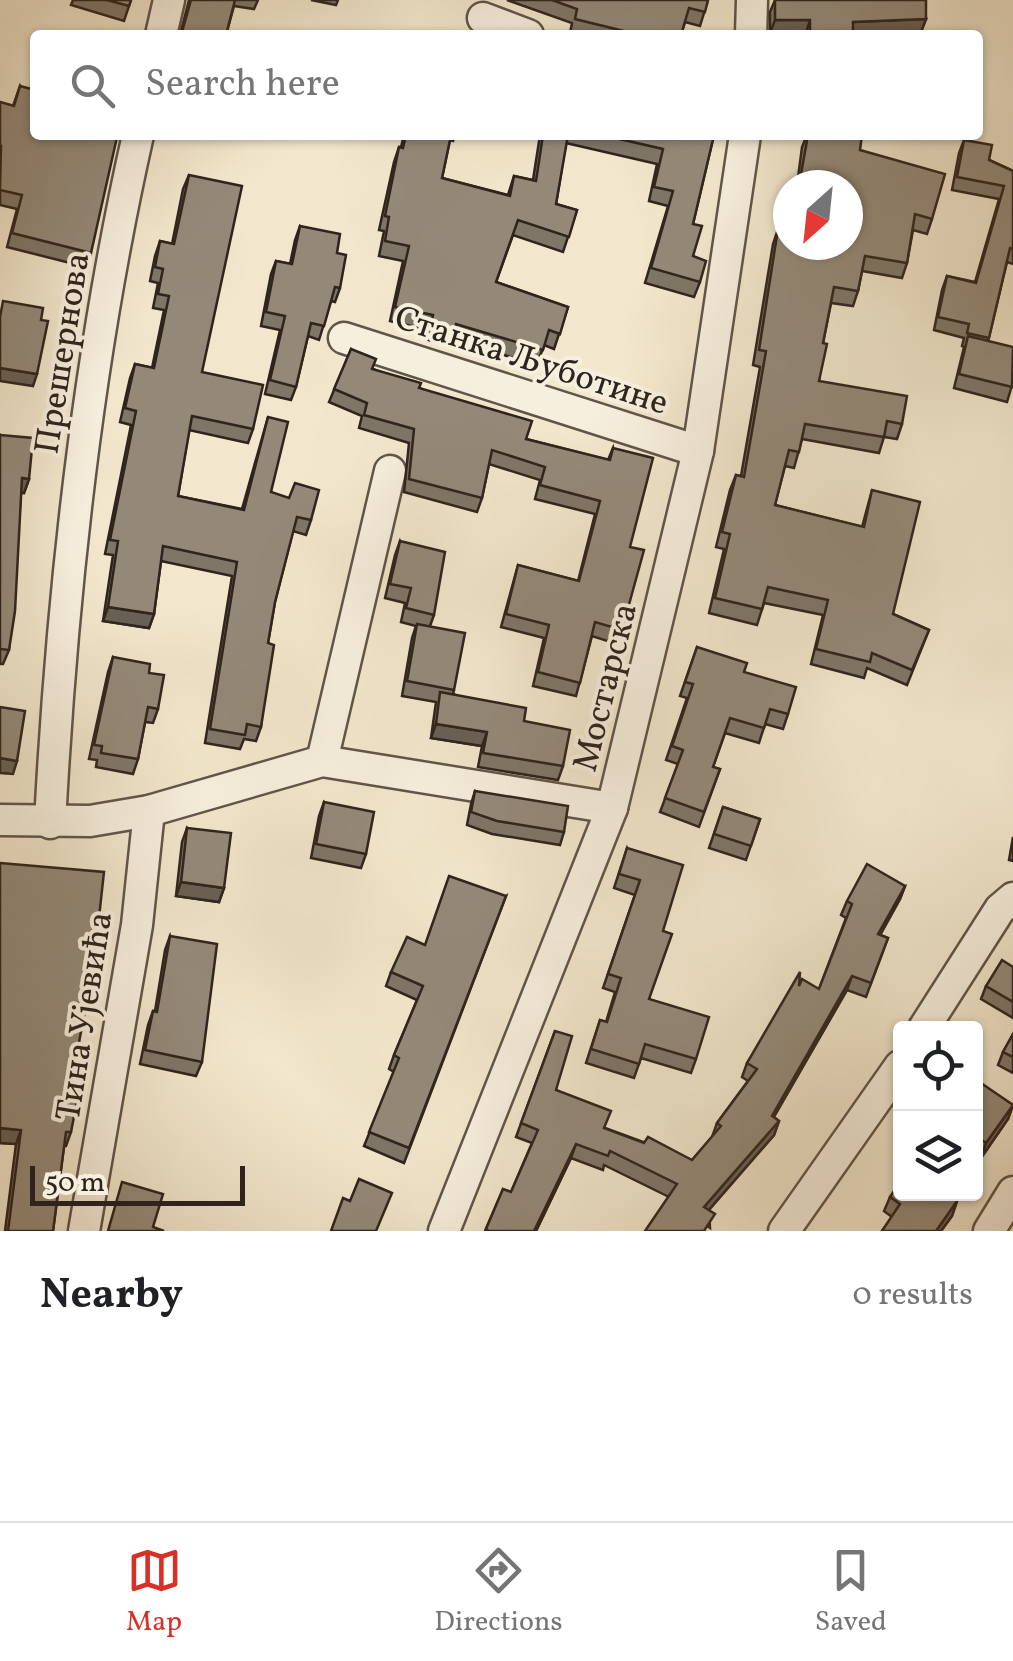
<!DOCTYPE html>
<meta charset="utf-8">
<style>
:root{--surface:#fff;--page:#f6f6f6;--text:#202124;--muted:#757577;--line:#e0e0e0;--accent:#d93025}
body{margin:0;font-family:Vollkorn,serif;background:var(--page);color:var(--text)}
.controls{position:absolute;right:30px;bottom:30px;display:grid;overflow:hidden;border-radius:10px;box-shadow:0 2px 8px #0004}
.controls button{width:90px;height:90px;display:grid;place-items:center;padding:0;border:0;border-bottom:2px solid var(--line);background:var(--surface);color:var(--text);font:50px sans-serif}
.compass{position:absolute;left:773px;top:170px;width:90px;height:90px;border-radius:50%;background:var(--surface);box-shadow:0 2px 8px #0004;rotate:207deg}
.scale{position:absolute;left:30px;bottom:25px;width:215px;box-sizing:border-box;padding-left:10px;border:5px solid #2f241d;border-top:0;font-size:28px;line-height:35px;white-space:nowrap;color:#2f241d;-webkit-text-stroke:8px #f7efde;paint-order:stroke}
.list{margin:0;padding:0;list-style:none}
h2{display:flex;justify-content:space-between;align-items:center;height:130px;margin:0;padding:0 40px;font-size:42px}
h2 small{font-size:32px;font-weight:400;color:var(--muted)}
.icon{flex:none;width:55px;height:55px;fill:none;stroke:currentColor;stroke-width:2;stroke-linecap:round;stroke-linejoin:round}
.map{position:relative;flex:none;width:1013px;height:1231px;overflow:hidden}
.search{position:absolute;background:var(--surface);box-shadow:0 2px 8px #0004;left:30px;right:30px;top:30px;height:110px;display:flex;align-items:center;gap:25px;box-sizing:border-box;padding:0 35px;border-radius:10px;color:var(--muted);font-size:38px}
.sheet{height:290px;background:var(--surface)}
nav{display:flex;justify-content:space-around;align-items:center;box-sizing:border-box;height:140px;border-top:2px solid var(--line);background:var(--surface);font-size:28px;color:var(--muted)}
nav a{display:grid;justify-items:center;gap:5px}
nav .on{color:var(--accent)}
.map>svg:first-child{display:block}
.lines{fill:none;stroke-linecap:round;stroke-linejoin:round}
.street-casing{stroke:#605549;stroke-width:35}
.street{stroke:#f7efde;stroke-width:30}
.wall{fill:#7f7668;stroke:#2f241d;stroke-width:2.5}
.shaded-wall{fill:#686055;stroke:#2f241d;stroke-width:2.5}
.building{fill:#948979;stroke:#2f241d;stroke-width:2.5}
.labels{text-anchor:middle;stroke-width:8;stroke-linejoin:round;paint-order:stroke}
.street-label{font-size:35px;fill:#2f241d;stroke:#f7efde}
</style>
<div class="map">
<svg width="1013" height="1231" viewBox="0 0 1013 1231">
<rect width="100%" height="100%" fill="#f2e7cd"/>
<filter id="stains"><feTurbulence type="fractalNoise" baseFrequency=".002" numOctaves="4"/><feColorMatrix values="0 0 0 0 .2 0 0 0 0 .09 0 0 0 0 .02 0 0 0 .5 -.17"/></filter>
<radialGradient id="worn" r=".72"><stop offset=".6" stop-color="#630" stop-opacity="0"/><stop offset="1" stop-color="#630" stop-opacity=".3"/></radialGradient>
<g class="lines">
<defs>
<g id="street">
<polyline points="483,18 528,35"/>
<polyline points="161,35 169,0"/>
<polyline points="751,35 752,0"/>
<polyline points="344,338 698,451"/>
<polyline points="322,761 390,471"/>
<polyline points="0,820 90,821 149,811 322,761 612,808"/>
<path d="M50 823C62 592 87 361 138 135"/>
<polyline points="924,1028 1000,909 1013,898"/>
<polyline points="84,1231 137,925 149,811"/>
<polyline points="444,1231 612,808 698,451 745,135"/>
<polyline points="784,1231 900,1066"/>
<polyline points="989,1231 1013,1192"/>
</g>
</defs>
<use href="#street" class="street-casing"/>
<use href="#street" class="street"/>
</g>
<g class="wall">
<polygon points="73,0 131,0 124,21 71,5"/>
<polygon points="189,0 258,0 254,9 234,6 226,35 180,35"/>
<polygon points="311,0 338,0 336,5"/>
<polygon points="507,0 708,0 700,26 685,22 681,35 578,35 570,33 572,23"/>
<polygon points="775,0 926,19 921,32 853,35 770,33 770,12"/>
<polygon points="20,86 91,253 86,267 7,247 17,209 0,205 0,102 13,106"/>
<polygon points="404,135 455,135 453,141 450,140 442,178 508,195 514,176 533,180 540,135 714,135 693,224 693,256 700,282 694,297 645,283 668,206 649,201 657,164 566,143 556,204 577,210 563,252 513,235 496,282 568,307 554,349 544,345 537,365 451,339 448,346 425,339 428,330 390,321 403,261 379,256 384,231 379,230 394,162 399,147 401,147"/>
<polygon points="807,135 860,150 932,219 927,234 913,230 907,263 902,278 862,271 858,291 853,306 831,303 823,343 819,381 902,424 897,439 884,437 879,453 802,439 794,468 785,466 775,505 862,527 872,490 893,614 929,630 907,685 867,668 864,678 811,664 823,615 764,603 757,625 709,613 724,549 716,547 730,490 736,475 741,476 760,367 753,365 773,244 778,229 848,245 848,185 797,185 802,147"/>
<polygon points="964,140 989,160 1013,171 1013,264 1007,262 988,341 1013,382 1007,402 954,388 964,347 962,346 964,338 934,330 942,290 947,276 975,282 999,199 952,190 959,153"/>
<polygon points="189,175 202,372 253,429 248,443 189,430 178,496 242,509 268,417 271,492 311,520 306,535 293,531 275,602 268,643 261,727 256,741 244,739 240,749 205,743 232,576 161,561 154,614 149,628 103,621 113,555 105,554 131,425 120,422 130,378 135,364 152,368 164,310 153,308 158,283 150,281 155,256 160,241 172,244 183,189"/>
<polygon points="300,226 337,253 340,288 335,302 331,301 319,340 308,336 296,387 291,400 265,394 280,330 261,326 271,274 276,261 290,264 295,240"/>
<polygon points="351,349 373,369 419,388 526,439 608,460 613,448 630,547 622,630 617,644 592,636 576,696 533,686 544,638 501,627 518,565 578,581 595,514 535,499 540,480 489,464 482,498 477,512 404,492 409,443 359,428 362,416 329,402"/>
<polygon points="0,435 29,479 24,493 21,493 9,650 3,664 0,664"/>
<polygon points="400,541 434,615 430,626 454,690 453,694 524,721 563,766 558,780 478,767 482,746 431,738 436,702 402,696 412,638 416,626 401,622 405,603 385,598 395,555"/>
<polygon points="697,647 744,672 788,714 783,729 765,724 759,743 725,733 713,767 720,769 699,827 660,812 678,764 666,760 687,698 680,696"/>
<polygon points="113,657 149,673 158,709 153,723 145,722 138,759 133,774 96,767 97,760 89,759 108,672"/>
<polygon points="475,791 564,832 560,845 492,834 467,825 471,804"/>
<polygon points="324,802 366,854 361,868 311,858 319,816"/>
<polygon points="723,807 760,819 746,860 709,848"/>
<polygon points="187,828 224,888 219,902 176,896 182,842"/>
<polygon points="1013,837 1013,861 1009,860"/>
<polygon points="627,848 663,931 649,999 696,1059 691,1073 641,1058 634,1078 586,1063 600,1020 606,1022 615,992 603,988 635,895 614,888"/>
<polygon points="905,886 900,899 880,935 888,938 866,997 847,990 774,1117 779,1121 774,1135 709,1210 710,1228 669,1197 604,1165 603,1170 571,1158 536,1231 485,1231 503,1189 511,1192 532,1143 516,1137 555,1031 556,1090 605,1128 692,1160 712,1137 717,1123 748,1081 742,1077 747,1063 799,986 819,989 846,918 841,915 847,901"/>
<polygon points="506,896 404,1163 364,1146 394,1072 389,1069 394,1055 417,1000 386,986 391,972 425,945"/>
<polygon points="170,936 202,1062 196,1076 140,1064 148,1025 153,1011 155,1011 165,950"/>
<polygon points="1013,967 1013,1018 981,999 986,986"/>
<polygon points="1013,1034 1013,1073 998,1065 1003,1052"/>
<polygon points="976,1081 1013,1105 1008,1119 981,1158 976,1154"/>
<polygon points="70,1090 71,1132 66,1146 64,1146 53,1231 5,1231 16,1144 0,1143"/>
<polygon points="890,1197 957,1201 952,1216 941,1231 882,1231 892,1217 884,1211"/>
</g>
<g class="shaded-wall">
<polygon points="926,19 921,32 848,35 853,22"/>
<polygon points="775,20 810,20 806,33 770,33"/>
<polygon points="801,174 826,178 823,185 797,185"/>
<polygon points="0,368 37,374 33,386 0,381"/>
<polygon points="22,478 29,479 24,493 17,492"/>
<polygon points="108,607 154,614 149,628 103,621"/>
<polygon points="436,724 487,732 482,746 431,738"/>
<polygon points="0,758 17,761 13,774 0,773"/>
<polygon points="181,882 224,888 219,902 176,896"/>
<polygon points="905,886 900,899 873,948 878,934"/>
<polygon points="852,976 847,990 766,1130 772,1116"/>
<polygon points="1013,1105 1008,1119 981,1158 986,1143"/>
<polygon points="779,1121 774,1135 699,1221 704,1207"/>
<polygon points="0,1128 21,1130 16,1144 0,1143"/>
<polygon points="576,1144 571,1158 536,1231 534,1231"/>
<polygon points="957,1201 952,1216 941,1231 936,1231"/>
</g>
<g class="building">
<polygon points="107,0 131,0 129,6"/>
<polygon points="191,0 235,0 226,35 192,35 182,32"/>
<polygon points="552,0 708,0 705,12 689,8 681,35 636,35 636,34 575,19 577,9"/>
<polygon points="775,0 926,0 926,19 853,22 853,35 810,35 810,20 775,20"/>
<polygon points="20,86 35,90 35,135 113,135 117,137 91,253 12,233 22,195 0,190 1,146 0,146 0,102 14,106"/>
<polygon points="406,135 451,135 442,178 510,196 514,176 536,181 543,135 568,135 556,204 577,210 569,237 518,220 496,282 568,307 560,334 549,330 543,350 456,324 454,331 431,325 433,315 395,307 409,246 385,241 389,217 385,216 399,147 403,148"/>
<polygon points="602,135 714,135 693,224 702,226 693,256 706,261 700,282 651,268 673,191 654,187 663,149"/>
<polygon points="808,135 862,135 860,150 945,174 932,219 915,214 907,263 865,256 858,291 834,287 823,343 827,344 819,381 907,396 902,424 887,421 884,437 805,424 799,452 789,450 775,505 864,527 872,490 920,502 893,614 929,630 912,670 872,653 870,662 816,649 828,600 768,587 762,609 715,598 730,534 722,532 736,475 744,477 766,351 759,350 778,229 788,231 788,245 848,245 848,185 825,185 826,178 801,174"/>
<polygon points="964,140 992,145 989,160 1013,171 1013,249 1010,248 989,338 967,333 969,324 938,317 947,276 976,283 1004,186 957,177"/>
<polygon points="189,175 242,186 202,372 263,385 253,429 192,416 178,496 244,510 268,417 288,422 271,492 289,498 295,483 319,490 311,520 297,517 275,602 268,643 274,645 261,727 247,724 245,735 210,729 237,562 163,546 154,614 108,607 118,541 110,540 136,411 125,408 135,364 154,368 169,296 158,294 163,269 155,267 160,241 174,244"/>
<polygon points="300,226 340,234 337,253 346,255 340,288 335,287 324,326 311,323 296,387 270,380 285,316 266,312 276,261 292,264"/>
<polygon points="3,301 43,308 41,320 48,321 37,374 0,368 0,317"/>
<polygon points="968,336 1013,347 1012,387 959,374"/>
<polygon points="351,349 376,359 372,369 421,383 419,388 532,421 526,439 610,460 613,448 653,458 630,547 644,550 622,630 595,622 580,683 538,672 549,625 506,614 518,565 579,581 600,501 540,485 545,467 492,450 482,498 409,479 414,429 364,415 367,403 334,389"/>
<polygon points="0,435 33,438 29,479 22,478 15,611 9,650 0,649"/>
<polygon points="400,541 445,552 434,615 406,608 411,588 390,584"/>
<polygon points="417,624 465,633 454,690 407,681"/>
<polygon points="697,647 747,663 744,672 796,687 788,714 770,709 764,728 730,718 713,767 720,769 704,812 665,798 683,750 672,746 693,684 685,682"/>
<polygon points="113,657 150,664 149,673 164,675 158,709 148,707 138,759 101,753 102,746 94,745"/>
<polygon points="440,692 526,708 524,721 570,730 563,766 483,753 487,732 436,724"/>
<polygon points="0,707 25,711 17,761 0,758"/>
<polygon points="475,791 568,806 564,832 497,821 471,812"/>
<polygon points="324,802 374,812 366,854 316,844"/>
<polygon points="723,807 760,819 751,846 714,834"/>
<polygon points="187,828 231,833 224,888 181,882"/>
<polygon points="627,848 683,865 663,931 672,934 649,999 709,1017 696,1059 645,1044 639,1064 591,1049 600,1020 607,1022 621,978 608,974 640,880 619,874"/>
<polygon points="0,863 104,872 94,963 70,1090 79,1091 71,1132 66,1132 53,1231 8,1231 21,1130 0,1128"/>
<polygon points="867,864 905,886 878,934 888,938 871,983 852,976 772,1116 779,1121 704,1207 715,1214 704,1231 645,1231 677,1184 610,1151 608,1156 576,1144 534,1231 489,1231 486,1229 503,1189 511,1192 538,1130 521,1123 555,1031 572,1036 556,1090 611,1111 604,1128 644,1143 648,1137 692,1160 721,1126 717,1123 757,1069 747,1063 800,972 799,986 802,979 819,989 852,904 847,901"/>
<polygon points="449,876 506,896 409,1148 369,1132 399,1058 394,1055 423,986 391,972 407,937 425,945"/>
<polygon points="170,936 217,944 202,1062 145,1050 153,1011 157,1012"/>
<polygon points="1002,960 1013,967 1013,1002 986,986"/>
<polygon points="1013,1034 1013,1057 1003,1052"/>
<polygon points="976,1081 978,1081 1013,1105 986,1143 976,1136"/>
<polygon points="359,1179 392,1193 376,1231 331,1231 343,1198 350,1201"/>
<polygon points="122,1182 163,1194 153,1227 164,1231 108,1231"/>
<polygon points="900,1182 900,1194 947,1194 957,1201 936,1231 882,1231 900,1204 890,1197"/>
</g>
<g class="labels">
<g class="street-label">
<text transform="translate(61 353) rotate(-81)" y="12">Прешернова</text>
<text transform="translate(532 359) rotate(18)" y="12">Станка Љуботине</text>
<text transform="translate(604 687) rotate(-76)" y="12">Мостарска</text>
<text transform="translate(83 1016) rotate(-81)" y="12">Тина Ујевића</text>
</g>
</g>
<rect width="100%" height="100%" filter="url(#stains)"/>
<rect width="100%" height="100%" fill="url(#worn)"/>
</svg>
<div class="controls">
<button><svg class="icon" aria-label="locate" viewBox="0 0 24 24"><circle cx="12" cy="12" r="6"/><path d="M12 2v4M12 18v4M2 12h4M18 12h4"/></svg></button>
<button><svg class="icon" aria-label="layers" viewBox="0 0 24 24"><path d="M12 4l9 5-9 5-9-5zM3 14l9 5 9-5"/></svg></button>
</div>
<svg class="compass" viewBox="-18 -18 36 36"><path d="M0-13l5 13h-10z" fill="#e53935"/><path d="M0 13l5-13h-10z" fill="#757577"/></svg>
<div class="scale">50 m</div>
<div class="search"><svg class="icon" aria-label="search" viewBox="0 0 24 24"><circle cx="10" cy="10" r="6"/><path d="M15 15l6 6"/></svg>Search here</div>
</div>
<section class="sheet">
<h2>Nearby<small>0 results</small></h2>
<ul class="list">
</ul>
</section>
<nav>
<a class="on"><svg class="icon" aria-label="map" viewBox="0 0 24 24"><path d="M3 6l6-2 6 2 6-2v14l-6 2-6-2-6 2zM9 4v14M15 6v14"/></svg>Map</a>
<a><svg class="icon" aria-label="directions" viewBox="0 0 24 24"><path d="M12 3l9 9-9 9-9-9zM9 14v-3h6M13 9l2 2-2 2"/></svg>Directions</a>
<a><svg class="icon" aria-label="saved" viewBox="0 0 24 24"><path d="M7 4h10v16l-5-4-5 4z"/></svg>Saved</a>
</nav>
